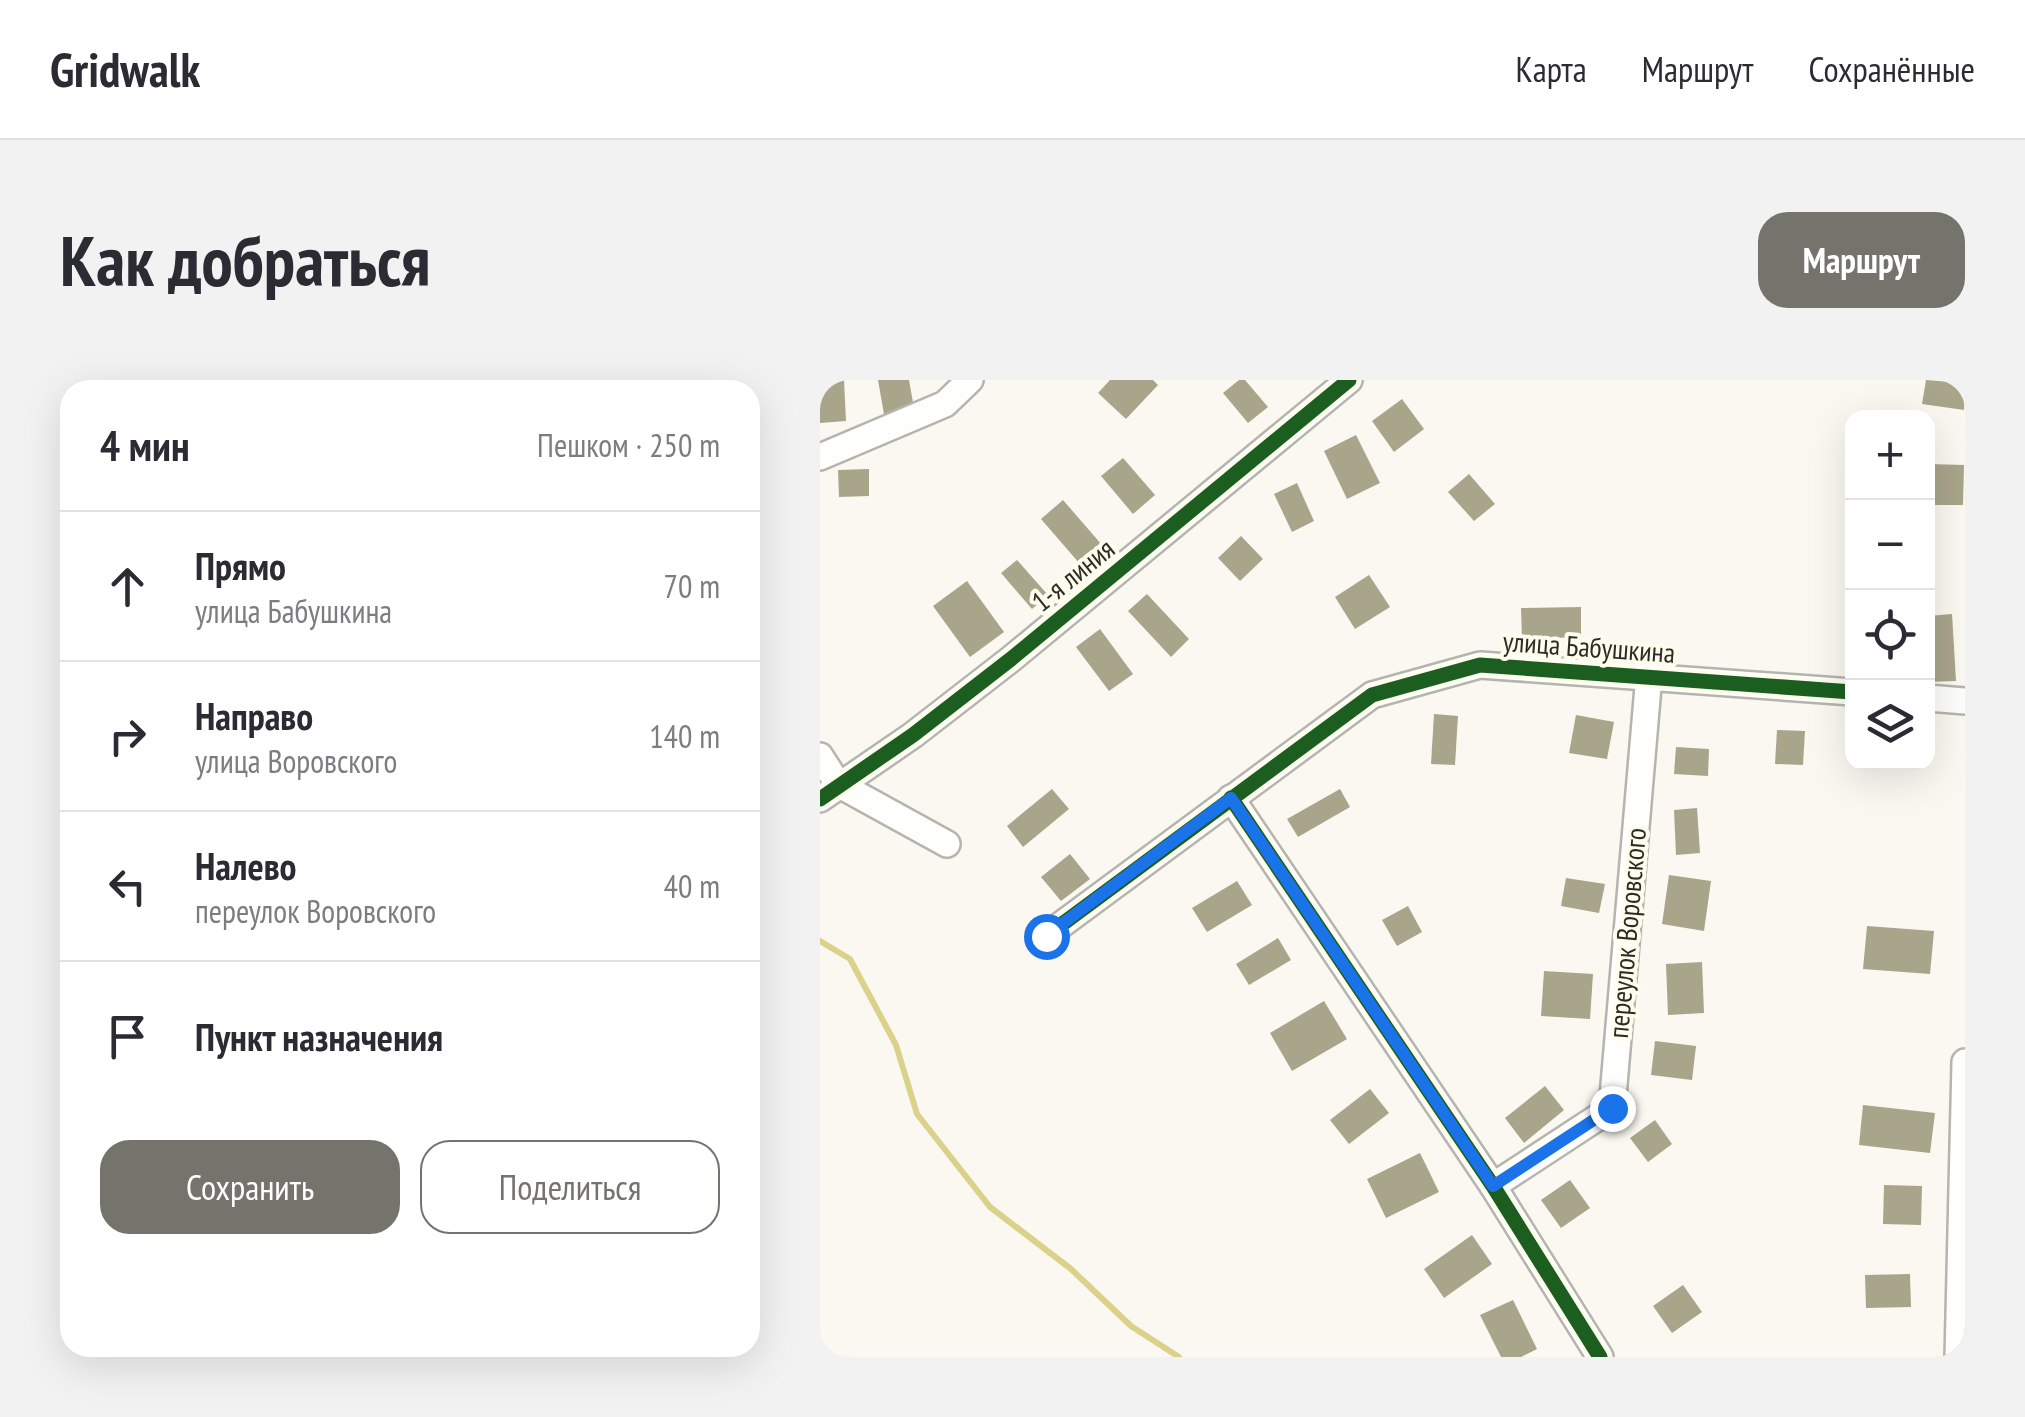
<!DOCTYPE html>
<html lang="ru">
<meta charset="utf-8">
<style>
:root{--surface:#fff;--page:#f2f2f3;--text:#2b2b33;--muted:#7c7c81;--line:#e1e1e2;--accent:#74736c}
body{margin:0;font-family:"PT Sans Narrow",sans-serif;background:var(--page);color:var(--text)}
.controls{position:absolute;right:30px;top:30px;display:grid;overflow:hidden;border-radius:20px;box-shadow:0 10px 40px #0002}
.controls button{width:90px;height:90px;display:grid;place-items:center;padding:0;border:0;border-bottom:2px solid var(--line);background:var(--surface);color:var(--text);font:50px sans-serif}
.stop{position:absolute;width:30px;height:30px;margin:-22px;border:8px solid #1a73e8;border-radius:50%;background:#fff}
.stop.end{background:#1a73e8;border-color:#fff;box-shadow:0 2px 10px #0008}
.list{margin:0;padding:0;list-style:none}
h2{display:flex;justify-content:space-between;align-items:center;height:130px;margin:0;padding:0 40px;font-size:42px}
h2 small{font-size:32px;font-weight:400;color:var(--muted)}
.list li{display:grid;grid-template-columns:65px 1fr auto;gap:30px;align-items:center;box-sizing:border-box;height:150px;padding:0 40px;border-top:2px solid var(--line)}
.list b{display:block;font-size:38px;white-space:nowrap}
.list p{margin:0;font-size:32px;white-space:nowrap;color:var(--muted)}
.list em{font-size:32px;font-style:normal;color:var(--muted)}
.actions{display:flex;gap:20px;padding:30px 40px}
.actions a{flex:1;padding:22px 0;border:2px solid var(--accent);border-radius:30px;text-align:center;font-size:35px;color:var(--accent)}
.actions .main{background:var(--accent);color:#fff}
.icon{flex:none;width:55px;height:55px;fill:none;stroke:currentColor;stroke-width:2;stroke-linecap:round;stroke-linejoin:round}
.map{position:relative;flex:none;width:1145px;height:977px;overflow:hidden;border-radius:30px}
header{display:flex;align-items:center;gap:60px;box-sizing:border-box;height:140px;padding:0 50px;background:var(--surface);border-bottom:2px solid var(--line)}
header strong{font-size:48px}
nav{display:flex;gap:55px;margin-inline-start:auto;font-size:35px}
.intro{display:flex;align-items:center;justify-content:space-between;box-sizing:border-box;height:240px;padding:0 60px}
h1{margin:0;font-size:70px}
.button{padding:25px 45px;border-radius:30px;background:var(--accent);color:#fff;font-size:35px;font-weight:700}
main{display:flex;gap:60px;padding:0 60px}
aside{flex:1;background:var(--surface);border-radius:30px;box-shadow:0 10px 40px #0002}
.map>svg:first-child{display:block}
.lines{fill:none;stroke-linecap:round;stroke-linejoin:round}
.stream{stroke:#dad28a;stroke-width:6}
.building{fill:#a8a58b}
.minor-casing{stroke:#b5b4ad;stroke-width:30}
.minor{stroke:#fefefd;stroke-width:25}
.cycleway-casing{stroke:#fefcec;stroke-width:21}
.cycleway{stroke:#1b5e20;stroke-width:15}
.route{stroke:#1a73e8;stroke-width:12}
.labels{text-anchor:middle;stroke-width:8;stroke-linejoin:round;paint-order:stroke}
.street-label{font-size:28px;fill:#2c2b25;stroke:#fefcec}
</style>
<header>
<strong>Gridwalk</strong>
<nav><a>Карта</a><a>Маршрут</a><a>Сохранённые</a></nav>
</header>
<div class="intro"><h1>Как добраться</h1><a class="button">Маршрут</a></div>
<main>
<aside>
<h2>4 мин<small>Пешком · 250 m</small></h2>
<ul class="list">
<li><svg class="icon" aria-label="ahead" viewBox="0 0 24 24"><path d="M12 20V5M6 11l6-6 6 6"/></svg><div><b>Прямо</b><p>улица Бабушкина</p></div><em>70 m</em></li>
<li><svg class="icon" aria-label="right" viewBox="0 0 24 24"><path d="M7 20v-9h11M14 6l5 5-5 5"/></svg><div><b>Направо</b><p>улица Воровского</p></div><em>140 m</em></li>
<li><svg class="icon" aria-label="left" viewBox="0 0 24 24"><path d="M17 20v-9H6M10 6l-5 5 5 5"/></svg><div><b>Налево</b><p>переулок Воровского</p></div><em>40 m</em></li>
<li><svg class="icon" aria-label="arrive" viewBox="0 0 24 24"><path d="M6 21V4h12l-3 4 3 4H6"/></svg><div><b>Пункт назначения</b></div></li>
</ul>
<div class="actions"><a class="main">Сохранить</a><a>Поделиться</a></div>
</aside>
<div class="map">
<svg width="1145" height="977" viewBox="0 0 1145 977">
<rect width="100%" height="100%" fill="#faf8f0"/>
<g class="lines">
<polyline class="stream" points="0,561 30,579 76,665 97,734 170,827 251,889 311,946 359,977"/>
</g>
<g class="building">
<polygon points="0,0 24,0 26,41 0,43"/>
<polygon points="58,0 89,0 95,34 65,40"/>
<polygon points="290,0 333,0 338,5 306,39 278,13"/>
<polygon points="419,0 425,0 448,27 428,43 403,13"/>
<polygon points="1106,0 1145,3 1144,30 1102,24"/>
<polygon points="582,19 604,49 574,72 552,41"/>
<polygon points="536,55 560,103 527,119 504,71"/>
<polygon points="303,78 335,115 313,134 281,96"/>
<polygon points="1108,84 1144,85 1143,125 1108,125"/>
<polygon points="49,89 49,116 19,117 18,90"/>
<polygon points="649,94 675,124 654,141 628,112"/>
<polygon points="477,103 494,141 472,152 454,114"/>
<polygon points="243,120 282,165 260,184 221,139"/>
<polygon points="421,156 443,179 420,201 398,178"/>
<polygon points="197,180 228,215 212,229 181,193"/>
<polygon points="549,195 570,227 535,249 515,217"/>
<polygon points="147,201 184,252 150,277 113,226"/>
<polygon points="327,214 369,259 351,277 308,231"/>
<polygon points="761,227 761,257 702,259 701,228"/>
<polygon points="1132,234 1136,301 1108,302 1108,236"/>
<polygon points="280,249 313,294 289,311 256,267"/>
<polygon points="614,334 638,336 635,385 611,384"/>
<polygon points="756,335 794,342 787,379 749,373"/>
<polygon points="957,350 985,351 983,385 955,384"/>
<polygon points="856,367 889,369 888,396 854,394"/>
<polygon points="232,409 249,429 203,467 187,446"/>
<polygon points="520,409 530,427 478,457 467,439"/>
<polygon points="877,428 880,473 856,475 854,430"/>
<polygon points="250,474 270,499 241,521 221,497"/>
<polygon points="849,495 891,501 884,551 842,544"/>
<polygon points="746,498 785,504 779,533 741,526"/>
<polygon points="417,501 432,525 387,552 372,528"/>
<polygon points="588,526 602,552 577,566 562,540"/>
<polygon points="1047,546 1114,551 1110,594 1043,589"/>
<polygon points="458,558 471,580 429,605 416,584"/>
<polygon points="882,582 884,633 848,635 846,584"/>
<polygon points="724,591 773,594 770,639 721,636"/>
<polygon points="504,621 527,659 472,691 450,653"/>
<polygon points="835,661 876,666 872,700 831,695"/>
<polygon points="725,706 744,730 704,763 685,738"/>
<polygon points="550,709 569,733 529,764 510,740"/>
<polygon points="1043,725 1115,733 1110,773 1039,765"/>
<polygon points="835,740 852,764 828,782 810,758"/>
<polygon points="600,773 619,812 566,838 547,799"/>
<polygon points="750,800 770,828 741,848 721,820"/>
<polygon points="1064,805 1102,806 1101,845 1063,844"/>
<polygon points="652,855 672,884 624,918 604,889"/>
<polygon points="1090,894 1091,927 1046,928 1045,895"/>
<polygon points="863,905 882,932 852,953 833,926"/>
<polygon points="693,920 717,969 701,977 681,977 660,935"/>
</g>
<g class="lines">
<defs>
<g id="minor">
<polyline points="0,77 125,24 150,0"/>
<polyline points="1108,318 1145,321"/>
<polyline points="0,376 18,404 127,464"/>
<polyline points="411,418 673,806 780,977"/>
<polyline points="0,419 93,355 191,279 529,0"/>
<polyline points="226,556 552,315 660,285 1032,312"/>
<polyline points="673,806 792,728 829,295"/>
<polyline points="1138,977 1145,682"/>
</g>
</defs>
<use href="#minor" class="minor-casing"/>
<use href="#minor" class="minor"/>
<defs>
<g id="cycleway">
<polyline points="411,418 673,806 780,977"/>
<polyline points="0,419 93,355 191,279 529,0"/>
<polyline points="226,556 552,315 660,285 1032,312"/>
</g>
</defs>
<use href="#cycleway" class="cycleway-casing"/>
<use href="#cycleway" class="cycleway"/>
</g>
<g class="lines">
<polyline class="route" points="226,556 411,418 673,806 792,728"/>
</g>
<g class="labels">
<g class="street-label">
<text transform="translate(253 195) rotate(-39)" y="10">1-я линия</text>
<text transform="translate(769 267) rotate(4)" y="10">улица Бабушкина</text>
<text transform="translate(807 553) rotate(-85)" y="10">переулок Воровского</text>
</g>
</g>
</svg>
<div class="controls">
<button>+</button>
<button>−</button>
<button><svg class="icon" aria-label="locate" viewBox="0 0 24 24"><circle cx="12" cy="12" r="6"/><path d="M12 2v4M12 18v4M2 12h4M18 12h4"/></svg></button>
<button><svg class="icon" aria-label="layers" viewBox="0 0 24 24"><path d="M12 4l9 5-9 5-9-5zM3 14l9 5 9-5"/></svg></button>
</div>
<div class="stop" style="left:226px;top:556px"></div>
<div class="stop end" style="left:792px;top:728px"></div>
</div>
</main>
